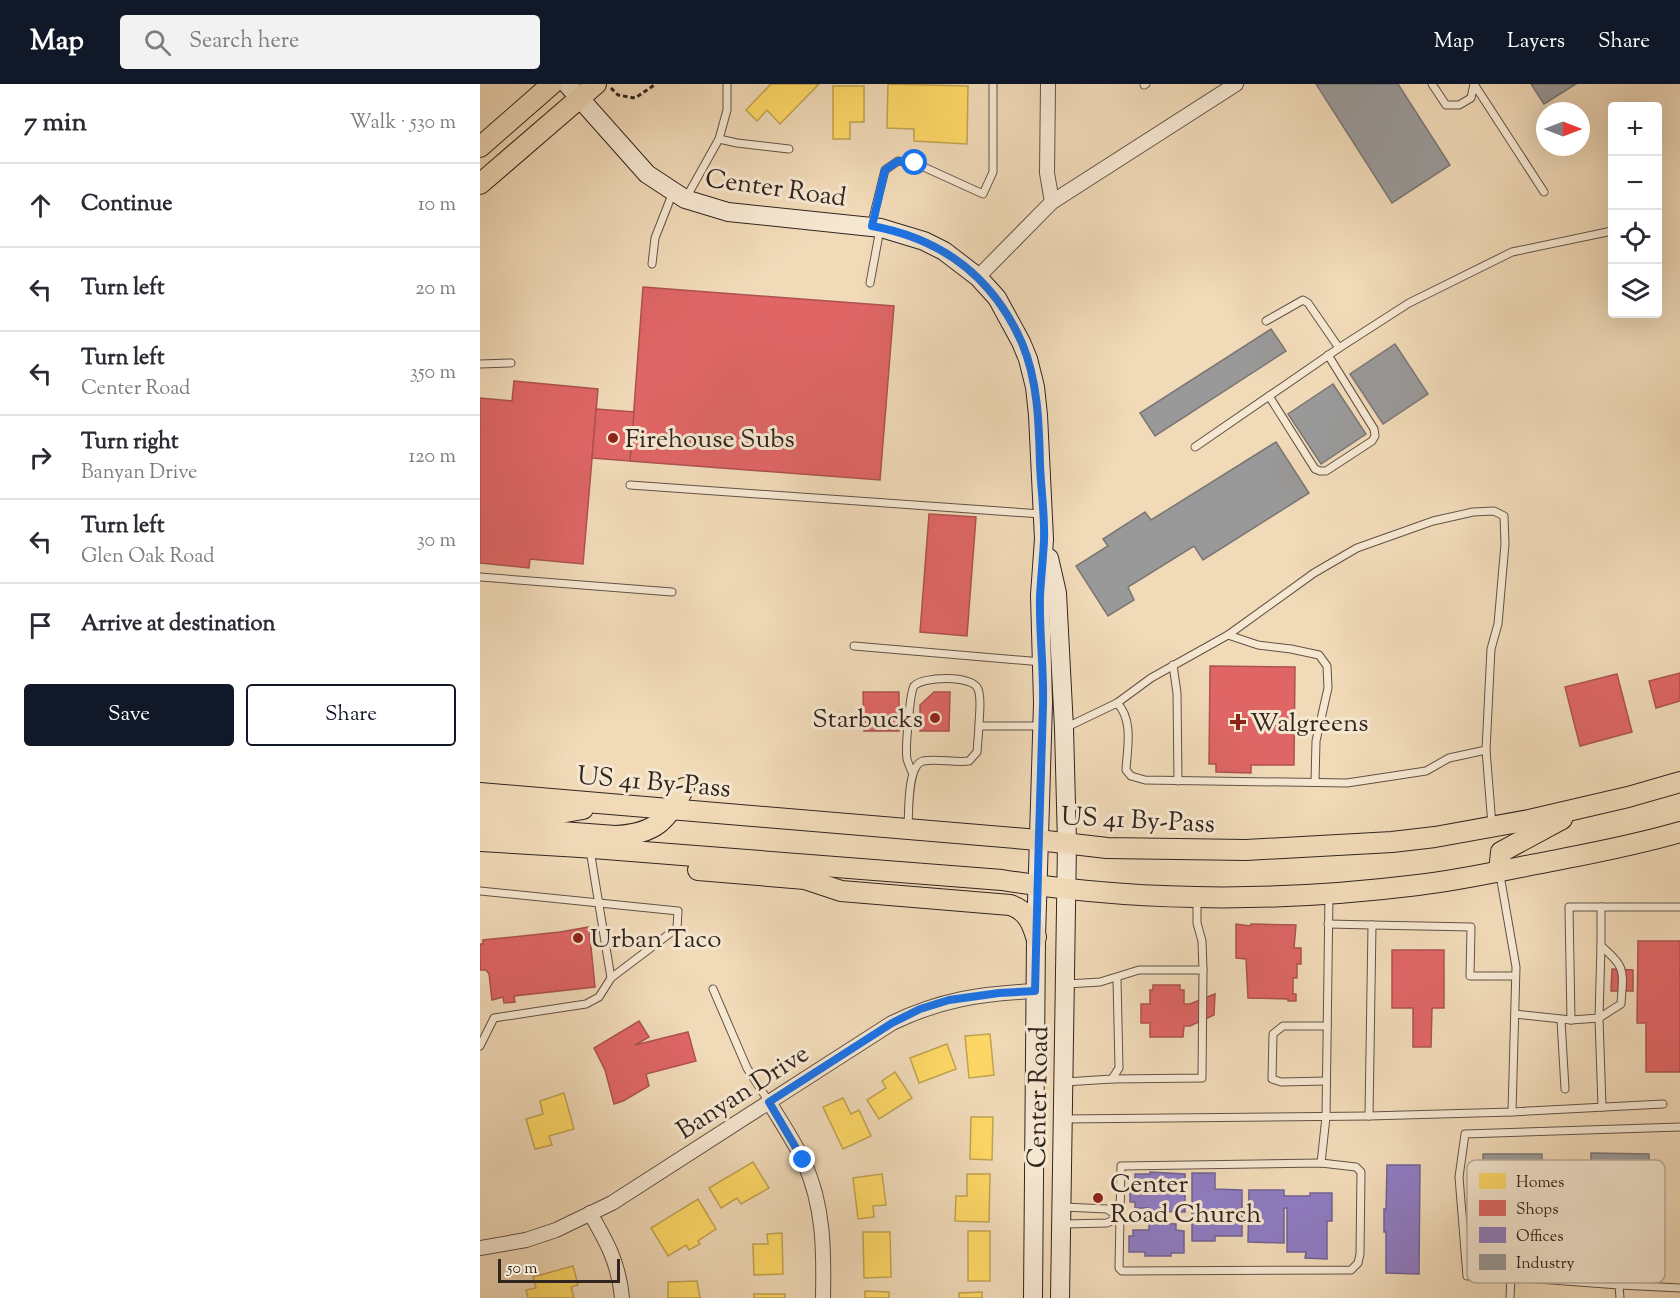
<!DOCTYPE html>
<meta charset="utf-8">
<style>
:root{--surface:#fff;--page:#f2f2f3;--text:#2b2b33;--muted:#7c7c81;--line:#e1e1e2;--accent:#111827}
body{margin:0;font-family:"Sorts Mill Goudy",serif;background:var(--page);color:var(--text)}
.controls{position:absolute;right:18px;top:18px;display:grid;overflow:hidden;border-radius:6px;box-shadow:0 6px 24px #0002}
.controls button{width:54px;height:54px;display:grid;place-items:center;padding:0;border:0;border-bottom:2px solid var(--line);background:var(--surface);color:var(--text);font:30px sans-serif}
.compass{position:absolute;left:1056px;top:18px;width:54px;height:54px;border-radius:50%;background:var(--surface);box-shadow:0 6px 24px #0002;rotate:90deg}
.scale{position:absolute;left:18px;bottom:15px;width:122px;box-sizing:border-box;padding-left:6px;border:3px solid #312520;border-top:0;font-size:16px;line-height:21px;white-space:nowrap;color:#312520;-webkit-text-stroke:4px #f6e7d1;paint-order:stroke}
.stop{position:absolute;width:18px;height:18px;margin:-14px;border:4px solid #1a73e8;border-radius:50%;background:#fff}
.stop.end{background:#1a73e8;border-color:#fff;box-shadow:0 2px 6px #0008}
.list{margin:0;padding:0;list-style:none}
h2{display:flex;justify-content:space-between;align-items:center;height:78px;margin:0;padding:0 24px;font-size:26px}
h2 small{font-size:20px;font-weight:400;color:var(--muted)}
.list li{display:grid;grid-template-columns:39px 1fr auto;gap:18px;align-items:center;box-sizing:border-box;height:84px;padding:0 24px;border-top:2px solid var(--line)}
.list b{display:block;font-size:22px;white-space:nowrap}
.list p{margin:0;font-size:20px;white-space:nowrap;color:var(--muted)}
.list em{font-size:20px;font-style:normal;color:var(--muted)}
.actions{display:flex;gap:12px;padding:18px 24px}
.actions a{flex:1;padding:14px 0;border:2px solid var(--accent);border-radius:6px;text-align:center;font-size:21px;color:var(--accent)}
.actions .main{background:var(--accent);color:#fff}
.icon{flex:none;width:33px;height:33px;fill:none;stroke:currentColor;stroke-width:2;stroke-linecap:round;stroke-linejoin:round}
.map{position:relative;flex:none;width:1200px;height:1214px;overflow:hidden}
header{display:flex;align-items:center;gap:36px;box-sizing:border-box;height:84px;padding:0 30px;background:var(--accent);color:#fff}
header strong{font-size:28px}
nav{display:flex;gap:33px;margin-inline-start:auto;font-size:21px}
.search{width:420px;height:54px;background:var(--page);display:flex;align-items:center;gap:15px;box-sizing:border-box;padding:0 21px;border-radius:6px;color:var(--muted);font-size:22px}
main{display:flex}
aside{flex:1;background:var(--surface)}
.map>svg:first-child{display:block}
.homes{fill:#ffd966;stroke:#c1a351;stroke-width:1.5}
.shops{fill:#e06666;stroke:#ac5251;stroke-width:1.5}
.offices{fill:#8e7cc3;stroke:#726292;stroke-width:1.5}
.industry{fill:#999;stroke:#7a7675;stroke-width:1.5}
.lines{fill:none;stroke-linecap:round;stroke-linejoin:round}
.lane-casing{stroke:#615246;stroke-width:9}
.street-casing{stroke:#615246;stroke-width:16}
.secondary-casing{stroke:#312520;stroke-width:20}
.primary-casing{stroke:#312520;stroke-width:22}
.path{stroke:#312520;stroke-width:3;stroke-dasharray:4.5 3;stroke-linecap:butt}
.lane{stroke:#f6e7d1;stroke-width:7}
.street{stroke:#f6e7d1;stroke-width:14}
.secondary{stroke:#f6e7d1;stroke-width:18}
.primary{stroke:#f1dab8;stroke-width:20}
.route{stroke:#1a73e8;stroke-width:8}
.poi-dot{fill:#8f2418;stroke:#f6e7d1;stroke-width:2}
.labels{text-anchor:middle;stroke-width:6;stroke-linejoin:round;paint-order:stroke}
.street-label{font-size:26px;fill:#312520;stroke:#f6e7d1}
.poi-label{font-size:26px;fill:#312520;stroke:#f6e7d1;text-anchor:start}
.key{fill:#f6e7d1;stroke:#bbad9c;stroke-width:1.5}
.key-label{font-size:16px;fill:#312520}
</style>
<header>
<strong>Map</strong>
<div class="search"><svg class="icon" aria-label="search" viewBox="0 0 24 24"><circle cx="10" cy="10" r="6"/><path d="M15 15l6 6"/></svg>Search here</div>
<nav><a>Map</a><a>Layers</a><a>Share</a></nav>
</header>
<main>
<aside>
<h2>7 min<small>Walk · 530 m</small></h2>
<ul class="list">
<li><svg class="icon" aria-label="ahead" viewBox="0 0 24 24"><path d="M12 20V5M6 11l6-6 6 6"/></svg><div><b>Continue</b></div><em>10 m</em></li>
<li><svg class="icon" aria-label="left" viewBox="0 0 24 24"><path d="M17 20v-9H6M10 6l-5 5 5 5"/></svg><div><b>Turn left</b></div><em>20 m</em></li>
<li><svg class="icon" aria-label="left" viewBox="0 0 24 24"><path d="M17 20v-9H6M10 6l-5 5 5 5"/></svg><div><b>Turn left</b><p>Center Road</p></div><em>350 m</em></li>
<li><svg class="icon" aria-label="right" viewBox="0 0 24 24"><path d="M7 20v-9h11M14 6l5 5-5 5"/></svg><div><b>Turn right</b><p>Banyan Drive</p></div><em>120 m</em></li>
<li><svg class="icon" aria-label="left" viewBox="0 0 24 24"><path d="M17 20v-9H6M10 6l-5 5 5 5"/></svg><div><b>Turn left</b><p>Glen Oak Road</p></div><em>30 m</em></li>
<li><svg class="icon" aria-label="arrive" viewBox="0 0 24 24"><path d="M6 21V4h12l-3 4 3 4H6"/></svg><div><b>Arrive at destination</b></div></li>
</ul>
<div class="actions"><a class="main">Save</a><a>Share</a></div>
</aside>
<div class="map">
<svg width="1200" height="1214" viewBox="0 0 1200 1214">
<rect width="100%" height="100%" fill="#f1dab8"/>
<filter id="stains"><feTurbulence type="fractalNoise" baseFrequency=".00333" numOctaves="4"/><feColorMatrix values="0 0 0 0 .2 0 0 0 0 .09 0 0 0 0 .02 0 0 0 .5 -.17"/></filter>
<radialGradient id="worn" r=".72"><stop offset=".6" stop-color="#630" stop-opacity="0"/><stop offset="1" stop-color="#630" stop-opacity=".3"/></radialGradient>
<g class="homes">
<polygon points="291,0 339,0 300,40 287,26 277,37 266,26"/>
<polygon points="408,0 488,2 487,60 434,57 434,45 407,44"/>
<polygon points="353,2 384,2 384,38 370,38 370,55 353,55"/>
<polygon points="510,950 514,991 489,994 485,952"/>
<polygon points="467,960 476,985 439,999 430,974"/>
<polygon points="415,988 432,1014 399,1035 387,1016 406,1004 402,997"/>
<polygon points="84,1009 94,1045 69,1052 72,1061 55,1065 46,1035 63,1030 60,1017"/>
<polygon points="363,1014 371,1030 379,1026 391,1052 363,1065 343,1023"/>
<polygon points="491,1033 513,1033 512,1076 490,1075"/>
<polygon points="273,1078 289,1104 261,1120 257,1114 241,1124 229,1104"/>
<polygon points="402,1090 406,1121 393,1122 394,1133 378,1135 373,1094"/>
<polygon points="487,1090 510,1090 509,1138 475,1137 476,1112 487,1112"/>
<polygon points="218,1115 236,1145 218,1157 220,1160 209,1166 206,1161 188,1172 171,1144"/>
<rect x="488" y="1147" width="22" height="50"/>
<polygon points="383,1148 410,1148 411,1193 384,1194"/>
<polygon points="302,1149 303,1190 274,1191 273,1160 288,1160 287,1150"/>
<polygon points="93,1182 98,1201 91,1203 94,1214 48,1214 46,1206 56,1204 53,1193"/>
<polygon points="217,1197 220,1214 188,1214 188,1198"/>
<polygon points="385,1207 409,1208 409,1214 385,1214"/>
<polygon points="502,1208 502,1214 479,1214 479,1209"/>
<rect x="274" y="1210" width="31" height="4"/>
</g>
<g class="shops">
<polygon points="163,203 414,222 400,396 150,377"/>
<polygon points="34,297 118,305 103,480 50,475 49,484 0,479 0,314 32,317"/>
<polygon points="116,325 154,328 150,377 112,374"/>
<polygon points="449,430 496,433 487,552 440,548"/>
<polygon points="730,582 815,583 814,681 771,681 771,689 736,688 736,680 729,680"/>
<polygon points="1200,589 1200,617 1176,624 1169,597"/>
<polygon points="1137,590 1152,648 1100,662 1085,603"/>
<polygon points="383,608 419,608 419,647 384,647"/>
<polygon points="454,608 470,608 469,647 440,647 440,621"/>
<polygon points="756,840 770,842 771,840 816,841 814,864 821,864 821,880 817,880 817,894 813,894 813,910 816,910 816,917 808,917 808,915 768,914 766,875 756,874"/>
<polygon points="109,843 115,903 34,912 35,918 24,919 23,913 12,916 9,890 6,886 0,886 0,860 3,860 3,856 80,848"/>
<polygon points="1158,857 1200,857 1200,988 1166,988 1166,939 1157,939"/>
<polygon points="912,866 964,866 964,924 952,924 951,963 933,963 933,924 912,924"/>
<polygon points="1132,885 1153,886 1153,907 1131,907"/>
<polygon points="673,901 700,901 700,906 704,906 704,920 710,920 735,910 734,931 710,942 704,942 703,953 670,953 670,939 661,939 661,920 670,920 670,906 673,906"/>
<polygon points="159,937 169,953 155,961 208,948 216,977 166,990 169,1002 143,1017 134,1020 125,986 114,964"/>
</g>
<g class="offices">
<polygon points="907,1081 940,1081 939,1190 906,1189 906,1148 904,1148 904,1125 906,1125"/>
<polygon points="670,1088 705,1090 705,1128 669,1127 669,1124 655,1124 655,1118 650,1118 650,1096 655,1096 655,1090 670,1090"/>
<polygon points="712,1089 735,1089 735,1105 762,1106 762,1152 735,1152 735,1157 712,1157"/>
<polygon points="769,1106 804,1106 804,1112 830,1112 830,1109 852,1109 852,1137 847,1137 847,1175 825,1174 826,1168 807,1168 807,1124 804,1124 804,1159 768,1158"/>
<polygon points="669,1139 696,1140 696,1146 704,1147 704,1169 691,1169 691,1172 665,1172 665,1168 649,1168 649,1152 653,1152 653,1146 669,1146"/>
</g>
<g class="industry">
<polygon points="836,0 918,0 970,81 912,119"/>
<polygon points="1051,0 1096,0 1064,20"/>
<polygon points="791,245 806,267 675,352 660,329"/>
<polygon points="915,260 948,310 903,340 870,290"/>
<polygon points="853,300 886,350 841,380 808,330"/>
<polygon points="796,358 829,409 723,476 714,462 648,503 654,516 628,532 596,482 628,462 623,455 665,428 671,436"/>
<polygon points="1111,1069 1169,1070 1169,1183 1111,1183"/>
<rect x="1003" y="1070" width="59" height="93"/>
</g>
<g class="lines">
<defs>
<g id="lane">
<polyline points="952,0 966,21 979,21 991,14 994,0"/>
<polyline points="994,0 1064,108"/>
<polyline points="664,1 666,0"/>
<polyline points="239,55 257,59 309,65"/>
<polyline points="206,114 239,55 247,26 247,0"/>
<polyline points="391,142 405,86 418,77 435,79 503,110 513,88 513,0"/>
<polyline points="172,180 175,154 193,108"/>
<polyline points="390,199 400,145"/>
<polyline points="786,237 823,216 828,219 859,264 929,219 1032,168 1132,147"/>
<polyline points="0,280 31,279"/>
<polyline points="789,312 835,385 840,387 846,387 892,357 895,352 894,345 848,271"/>
<polyline points="715,363 859,264"/>
<polyline points="150,401 561,430"/>
<polyline points="0,493 192,508"/>
<polyline points="748,551 778,561 811,565 839,571 847,582 848,604 836,657 835,698"/>
<polyline points="374,562 562,578"/>
<polyline points="693,581 697,609 698,697"/>
<path d="M637 619C654 636 647 665 646 686L651 692 665 696 867 699 946 687 969 674 1006 666 1012 741"/>
<polyline points="587,643 637,619 671,594 748,551 834,489 877,464 953,437 993,428 1014,427 1024,432 1025,460 1018,540 1011,565 1006,666"/>
<path d="M432 688C430 683 428 679 427 675 425 666 430 608 434 602 443 592 493 591 498 605 502 615 499 631 499 642"/>
<path d="M428 743C429 728 427 681 443 677 457 674 474 679 489 677L497 668 499 642H560"/>
<polyline points="110,766 131,894"/>
<polyline points="0,807 198,827 197,844 131,894 119,913 106,920 14,934 0,962"/>
<path d="M1121 823V862C1147 884 1143 887 1141 920L1119 934 1122 1023"/>
<polyline points="848,840 892,841 889,1032"/>
<polyline points="892,841 991,843 990,892 1035,892"/>
<polyline points="587,900 620,898 659,886 723,886 722,857 717,839 717,813"/>
<polyline points="233,905 267,984 289,1018"/>
<polyline points="1035,930 1091,936 1119,934 1121,862"/>
<polyline points="1081,936 1085,1005"/>
<polyline points="1091,936 1089,823 1200,823"/>
<polyline points="632,995 722,994 723,886"/>
<polyline points="846,997 801,998 792,995 793,950 803,942 847,942"/>
<polyline points="585,998 632,995 639,984 637,895"/>
<polyline points="1032,1028 1183,1020"/>
<polyline points="583,1035 889,1032 1032,1028 1036,883 1020,791"/>
<polygon points="841,1079 876,1083 881,1088 880,1170 878,1179 871,1186 642,1187 639,1184 641,1082"/>
<polyline points="841,1079 846,1033 849,811"/>
<polyline points="584,1123 627,1125 639,1133"/>
<polyline points="584,1140 627,1139 639,1133"/>
<polyline points="1031,1193 987,1192 979,1093 985,1050 1200,1043"/>
<polyline points="1139,1201 1200,1204"/>
<polyline points="1030,1214 1031,1193 1139,1201 1140,1214"/>
</g>
<g id="street">
<polyline points="568,0 567,89 572,118"/>
<polyline points="498,193 572,118 756,0"/>
<path d="M289 1018C301 1038 314 1057 324 1078 344 1122 344 1167 343 1214"/>
<path d="M110 1129C127 1158 139 1180 142 1214"/>
<path d="M0 1164 46 1156 76 1146 132 1119 412 939C462 915 500 910 555 907"/>
</g>
<g id="secondary">
<polyline points="87,0 167,90 205,115 248,128 401,144 444,157 464,167 498,193 517,214 541,258 548,275 555,303 558,331 564,455 560,511 563,619 556,853 553,1214"/>
<polyline points="569,474 577,509 584,644 587,759 580,1214"/>
</g>
<g id="primary">
<polyline points="0,63 72,0"/>
<polyline points="0,100 116,0"/>
<polyline points="0,709 558,756 627,764 766,766 912,758 955,753 1049,736 1148,713 1200,698"/>
<polyline points="0,728 63,732 103,725"/>
<path d="M0 742 135 752C175 750 187 737 204 704"/>
<path d="M0 757 100 763 522 796C658 818 801 818 938 801 982 796 1024 786 1067 778 1112 769 1156 761 1200 748"/>
<path d="M218 786 325 795 361 807 530 821C546 826 552 838 556 853"/>
<polyline points="1019,788 1021,768 1082,735"/>
</g>
</defs>
<use href="#lane" class="lane-casing"/>
<use href="#street" class="street-casing"/>
<use href="#secondary" class="secondary-casing"/>
<use href="#primary" class="primary-casing"/>
<polyline class="path" points="131,4 138,11 155,14 176,0"/>
<use href="#lane" class="lane"/>
<use href="#street" class="street"/>
<use href="#secondary" class="secondary"/>
<use href="#primary" class="primary"/>
</g>
<g class="lines">
<path class="route" d="M323 1076 289 1018 412 939 440 925 469 916 519 909 555 907C557 812 560 716 563 621 564 584 559 548 560 512 561 494 563 475 564 457 565 432 561 406 560 380 559 340 558 297 542 259 513 193 463 155 392 142L405 86 418 77 435 79"/>
</g>
<g class="poi-dot">
<circle cx="133" cy="354" r="6"/>
<circle cx="455" cy="634" r="6"/>
<path d="M755 629h6v6h6v6h-6v6h-6v-6h-6v-6h6z"/>
<circle cx="98" cy="854" r="6"/>
<circle cx="618" cy="1114" r="6"/>
</g>
<g class="labels">
<g class="street-label">
<text transform="translate(296 103) rotate(8)" y="9">Center Road</text>
<text transform="translate(174 697) rotate(5)" y="9">US 41 By-Pass</text>
<text transform="translate(658 735) rotate(3)" y="9">US 41 By-Pass</text>
<text transform="translate(262 1007) rotate(-33)" y="9">Banyan Drive</text>
<text transform="translate(557 1013) rotate(-89)" y="9">Center Road</text>
</g>
<g class="poi-label">
<text x="145" y="363">Firehouse Subs</text>
<text x="443" y="643" text-anchor="end">Starbucks</text>
<text x="770" y="647">Walgreens</text>
<text x="110" y="863">Urban Taco</text>
<text x="630" y="1108">Center<tspan x="630" dy="30">Road Church</tspan></text>
</g>
</g>
<rect x="987" y="1076" width="198" height="123" rx="9" class="key"/>
<rect x="999" y="1089" width="27" height="16" fill="#ffd966"/>
<rect x="999" y="1116" width="27" height="16" fill="#e06666"/>
<rect x="999" y="1143" width="27" height="16" fill="#8e7cc3"/>
<rect x="999" y="1170" width="27" height="16" fill="#999"/>
<g class="key-label">
<text x="1036" y="1103">Homes</text>
<text x="1036" y="1130">Shops</text>
<text x="1036" y="1157">Offices</text>
<text x="1036" y="1184">Industry</text>
</g>
<rect width="100%" height="100%" filter="url(#stains)"/>
<rect width="100%" height="100%" fill="url(#worn)"/>
</svg>
<div class="controls">
<button>+</button>
<button>−</button>
<button><svg class="icon" aria-label="locate" viewBox="0 0 24 24"><circle cx="12" cy="12" r="6"/><path d="M12 2v4M12 18v4M2 12h4M18 12h4"/></svg></button>
<button><svg class="icon" aria-label="layers" viewBox="0 0 24 24"><path d="M12 4l9 5-9 5-9-5zM3 14l9 5 9-5"/></svg></button>
</div>
<svg class="compass" viewBox="-18 -18 36 36"><path d="M0-13l5 13h-10z" fill="#e53935"/><path d="M0 13l5-13h-10z" fill="#7c7c81"/></svg>
<div class="scale">50 m</div>
<div class="stop" style="left:435px;top:79px"></div>
<div class="stop end" style="left:323px;top:1076px"></div>
</div>
</main>
